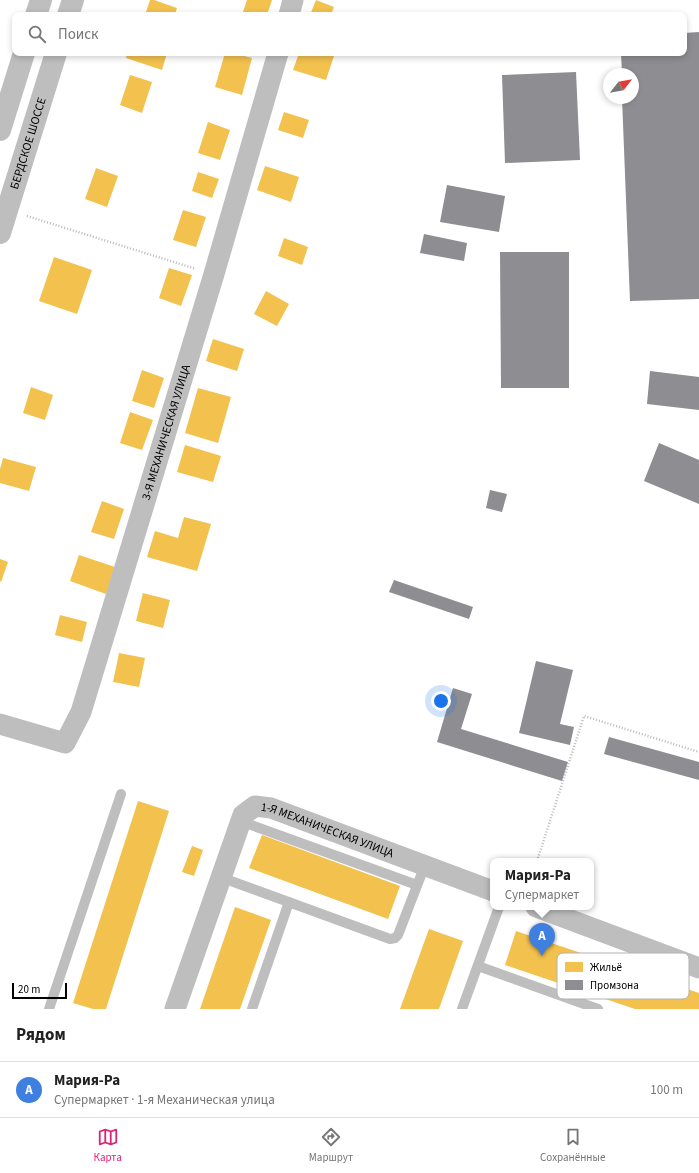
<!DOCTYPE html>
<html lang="ru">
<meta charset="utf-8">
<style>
:root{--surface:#fff;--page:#f6f6f6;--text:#222;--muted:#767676;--line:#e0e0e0;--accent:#db2777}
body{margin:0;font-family:"Source Sans 3",sans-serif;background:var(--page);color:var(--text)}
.compass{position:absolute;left:603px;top:68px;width:36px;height:36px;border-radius:50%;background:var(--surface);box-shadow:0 2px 6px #0003;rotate:59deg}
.scale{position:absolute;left:12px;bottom:10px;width:55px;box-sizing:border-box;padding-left:4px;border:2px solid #000;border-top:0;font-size:11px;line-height:14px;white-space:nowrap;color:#000;-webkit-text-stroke:3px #fff;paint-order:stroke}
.you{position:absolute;left:441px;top:701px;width:14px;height:14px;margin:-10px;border:3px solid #fff;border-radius:50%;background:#1a73e8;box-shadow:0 0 0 6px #1a73e833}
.badge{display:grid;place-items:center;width:26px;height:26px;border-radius:50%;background:var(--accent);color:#fff;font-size:13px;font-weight:700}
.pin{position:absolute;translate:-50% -33px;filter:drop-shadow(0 1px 2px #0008)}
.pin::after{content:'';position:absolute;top:21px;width:14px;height:12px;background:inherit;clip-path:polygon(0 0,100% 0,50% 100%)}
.popup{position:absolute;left:490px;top:858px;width:104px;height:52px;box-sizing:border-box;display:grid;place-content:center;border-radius:8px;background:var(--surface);filter:drop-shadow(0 1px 3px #0005);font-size:13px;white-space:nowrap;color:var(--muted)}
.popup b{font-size:15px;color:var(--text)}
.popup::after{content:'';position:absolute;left:50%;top:100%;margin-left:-8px;border:8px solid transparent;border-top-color:var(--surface)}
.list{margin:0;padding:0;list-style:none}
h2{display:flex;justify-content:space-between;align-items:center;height:52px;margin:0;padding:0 16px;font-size:17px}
h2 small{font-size:13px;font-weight:400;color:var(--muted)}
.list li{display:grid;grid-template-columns:26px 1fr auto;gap:12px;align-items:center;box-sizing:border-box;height:56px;padding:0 16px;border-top:1px solid var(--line)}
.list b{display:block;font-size:15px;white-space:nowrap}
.list p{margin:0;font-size:13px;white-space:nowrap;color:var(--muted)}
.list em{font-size:13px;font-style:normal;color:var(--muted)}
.icon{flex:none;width:22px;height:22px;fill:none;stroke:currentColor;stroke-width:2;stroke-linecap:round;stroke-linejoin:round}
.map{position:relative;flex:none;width:699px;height:1009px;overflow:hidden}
.search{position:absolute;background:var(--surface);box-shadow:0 2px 6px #0003;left:12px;right:12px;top:12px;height:44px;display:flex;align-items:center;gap:10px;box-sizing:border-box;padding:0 14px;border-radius:8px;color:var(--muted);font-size:15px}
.sheet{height:108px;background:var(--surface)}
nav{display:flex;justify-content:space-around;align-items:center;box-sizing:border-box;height:56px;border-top:1px solid var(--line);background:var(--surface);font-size:11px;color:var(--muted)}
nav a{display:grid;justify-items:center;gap:2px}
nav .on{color:var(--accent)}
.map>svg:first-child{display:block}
.homes{fill:#f2c14e}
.industry{fill:#8d8d92}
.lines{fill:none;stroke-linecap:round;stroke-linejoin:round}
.path{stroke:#b9b9b9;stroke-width:2.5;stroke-dasharray:1 2;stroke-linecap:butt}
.service{stroke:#bebebe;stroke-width:10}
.minor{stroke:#bebebe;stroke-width:21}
.trunk{stroke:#bebebe;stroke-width:22}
.labels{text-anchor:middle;stroke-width:4;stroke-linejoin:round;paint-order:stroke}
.street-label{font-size:12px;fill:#000;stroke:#fff}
.key{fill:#fff;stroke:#b2b2b2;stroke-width:1}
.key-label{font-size:11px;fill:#000}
</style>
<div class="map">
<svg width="699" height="1009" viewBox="0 0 699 1009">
<rect width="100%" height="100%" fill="#fff"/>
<g class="homes">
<polygon points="150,0 154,0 177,8 175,15 145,15"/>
<polygon points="247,0 272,0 267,15 242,15"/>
<polygon points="316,0 334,7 331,15 310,15"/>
<polygon points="127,53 167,53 162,70 126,58"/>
<polygon points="225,53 233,53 252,58 242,95 215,87"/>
<polygon points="299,53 324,53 334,56 326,80 293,70"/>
<polygon points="130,75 152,82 142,113 120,105"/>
<polygon points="284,112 309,120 303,138 278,130"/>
<polygon points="208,122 230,130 220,160 198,153"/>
<polygon points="265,166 299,177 291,202 257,190"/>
<polygon points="96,168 118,176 107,207 85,199"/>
<polygon points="198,172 219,179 212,198 192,191"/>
<polygon points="183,210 206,217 196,247 173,240"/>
<polygon points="284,238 308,247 302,265 278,256"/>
<polygon points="54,257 92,270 77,314 39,301"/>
<polygon points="169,268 192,275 181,306 159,298"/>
<polygon points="266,291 289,304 277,326 254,314"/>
<polygon points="213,339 244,349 237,371 206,361"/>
<polygon points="142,370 164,378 154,408 132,401"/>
<polygon points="31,387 53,395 45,420 23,413"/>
<polygon points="198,388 231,397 218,443 185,433"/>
<polygon points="130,412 153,420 142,450 120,443"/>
<polygon points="185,445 221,456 213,482 177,472"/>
<polygon points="3,458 36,467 29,491 0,483 0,469"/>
<polygon points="102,501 124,509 114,539 91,532"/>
<polygon points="184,517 211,524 197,571 147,557 155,531 178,538"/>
<polygon points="79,555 115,567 106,594 70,581"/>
<polygon points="0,559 8,562 1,582 0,581"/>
<polygon points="143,593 170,600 163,628 136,621"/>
<polygon points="60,615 87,622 82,642 55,635"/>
<polygon points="119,653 145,658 139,687 113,682"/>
<polygon points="138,801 169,811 106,1009 93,1009 73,1003"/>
<polygon points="262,835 400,886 388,919 249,868"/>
<polygon points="192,846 203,850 194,876 182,872"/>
<polygon points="235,907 271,920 240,1009 200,1009"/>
<polygon points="429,929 463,941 439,1009 400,1009"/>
<polygon points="516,931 699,993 699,1009 635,1009 505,965"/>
</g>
<g class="industry">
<polygon points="699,32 699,299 630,301 622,98 633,98 633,74 622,74 621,53 684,53 684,33"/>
<polygon points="576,72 580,160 505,163 502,75"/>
<polygon points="447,185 505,196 499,232 440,222"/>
<polygon points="424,234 467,243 464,261 420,253"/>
<polygon points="500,252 569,252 569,388 501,388"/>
<polygon points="650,371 699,377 699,410 647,404"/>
<polygon points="659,443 699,460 699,504 644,481"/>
<polygon points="490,490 507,494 502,512 486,508"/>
<polygon points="394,580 473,607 469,619 389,592"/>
<polygon points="536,661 573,670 560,724 574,727 570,745 519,733"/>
<polygon points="453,688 472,694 461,729 568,762 562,781 437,742"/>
<polygon points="609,737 699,762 699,780 604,754"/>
</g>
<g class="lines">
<g class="path">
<polyline points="27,216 196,269"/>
<polyline points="537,861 584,716 699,752"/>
</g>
<g class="service">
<polyline points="240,821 417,885"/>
<polyline points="220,877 390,939 395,938 398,935 425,865"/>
<polyline points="478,966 598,1009"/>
<polyline points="49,1009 121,794"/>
<polyline points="252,1009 289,902"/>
<polyline points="462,1009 499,907"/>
</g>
<g class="minor">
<polyline points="289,15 293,0"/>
<path id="s1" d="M0 724 65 743 81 712 214 274 278 53"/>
<polyline points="536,907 699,968"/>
<path id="s2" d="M175 1009 243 815 255 806 271 808 493 891"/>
</g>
<g class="trunk">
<polyline points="36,15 41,0"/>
<polyline points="68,15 73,0"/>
<polyline points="0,130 24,53"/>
<path id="s3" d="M0 233 56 53"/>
</g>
</g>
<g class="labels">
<g class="street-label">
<text dy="4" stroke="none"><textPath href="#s3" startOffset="94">БЕРДСКОЕ ШОССЕ</textPath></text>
<text dy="4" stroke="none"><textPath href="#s1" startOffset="395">3-Я МЕХАНИЧЕСКАЯ УЛИЦА</textPath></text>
<text dy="4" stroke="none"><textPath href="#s2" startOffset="297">1-Я МЕХАНИЧЕСКАЯ УЛИЦА</textPath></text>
</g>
</g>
<rect x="557" y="953" width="132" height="46" rx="6" class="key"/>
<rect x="565" y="962" width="18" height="10" fill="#f2c14e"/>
<rect x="565" y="980" width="18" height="10" fill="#8d8d92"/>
<g class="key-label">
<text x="590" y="971">Жильё</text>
<text x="590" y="989">Промзона</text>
</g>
</svg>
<svg class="compass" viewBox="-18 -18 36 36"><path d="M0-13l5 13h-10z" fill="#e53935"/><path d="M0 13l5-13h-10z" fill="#767676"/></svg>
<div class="scale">20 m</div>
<div class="you"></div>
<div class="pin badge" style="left:542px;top:956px;background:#3f7fe0">A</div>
<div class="popup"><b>Мария-Ра</b>Супермаркет</div>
<div class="search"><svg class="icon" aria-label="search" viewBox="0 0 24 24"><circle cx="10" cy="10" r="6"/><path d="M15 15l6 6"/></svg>Поиск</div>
</div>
<section class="sheet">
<h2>Рядом<small></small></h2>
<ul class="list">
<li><span class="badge" style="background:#3f7fe0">A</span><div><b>Мария-Ра</b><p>Супермаркет · 1-я Механическая улица</p></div><em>100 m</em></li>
</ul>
</section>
<nav>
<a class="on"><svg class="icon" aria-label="map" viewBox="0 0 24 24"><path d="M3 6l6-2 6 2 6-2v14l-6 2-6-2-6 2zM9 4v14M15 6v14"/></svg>Карта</a>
<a><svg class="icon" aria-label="directions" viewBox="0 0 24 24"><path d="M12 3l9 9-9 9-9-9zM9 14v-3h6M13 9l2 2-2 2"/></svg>Маршрут</a>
<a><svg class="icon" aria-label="saved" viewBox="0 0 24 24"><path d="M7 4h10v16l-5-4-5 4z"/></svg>Сохранённые</a>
</nav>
